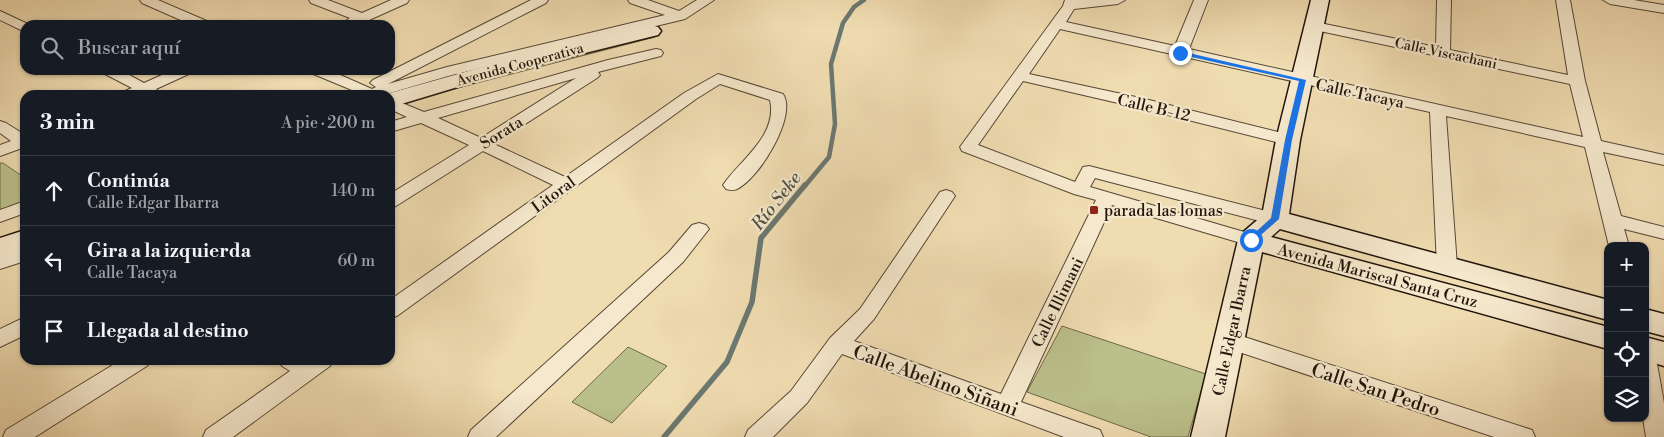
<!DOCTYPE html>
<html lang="es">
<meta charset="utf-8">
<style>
:root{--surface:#171b24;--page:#20242c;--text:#f1f3f6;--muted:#9ea1a6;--line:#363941}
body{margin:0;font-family:"Libre Bodoni",serif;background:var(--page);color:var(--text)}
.controls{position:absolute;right:15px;bottom:15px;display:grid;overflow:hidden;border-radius:10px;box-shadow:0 1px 4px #0004}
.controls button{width:45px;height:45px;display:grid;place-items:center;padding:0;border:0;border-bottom:1px solid var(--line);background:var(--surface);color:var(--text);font:25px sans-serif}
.stop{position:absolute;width:15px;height:15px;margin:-11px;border:4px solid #1a73e8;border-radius:50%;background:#fff}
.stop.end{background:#1a73e8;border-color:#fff;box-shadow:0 1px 5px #0008}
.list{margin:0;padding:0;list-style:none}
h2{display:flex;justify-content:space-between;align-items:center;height:65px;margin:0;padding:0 20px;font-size:21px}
h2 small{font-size:16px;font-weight:400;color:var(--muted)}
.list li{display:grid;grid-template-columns:32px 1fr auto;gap:15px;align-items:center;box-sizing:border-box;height:70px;padding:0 20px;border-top:1px solid var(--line)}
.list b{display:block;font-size:19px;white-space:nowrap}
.list p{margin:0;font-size:16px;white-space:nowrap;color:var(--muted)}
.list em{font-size:16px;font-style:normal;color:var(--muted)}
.icon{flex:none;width:28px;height:28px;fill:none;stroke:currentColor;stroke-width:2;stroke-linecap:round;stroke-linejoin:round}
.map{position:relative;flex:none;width:1664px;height:437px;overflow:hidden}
.search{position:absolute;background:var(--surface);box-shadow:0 1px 4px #0004;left:20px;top:20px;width:375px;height:55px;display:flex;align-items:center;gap:12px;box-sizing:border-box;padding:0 18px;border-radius:15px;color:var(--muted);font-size:19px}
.panel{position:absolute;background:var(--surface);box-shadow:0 1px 4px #0004;left:20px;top:90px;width:375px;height:275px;border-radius:15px}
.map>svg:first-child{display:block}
.green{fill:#bbc08a;stroke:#6e6a4b}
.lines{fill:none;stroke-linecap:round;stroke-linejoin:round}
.stream-far1{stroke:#6b7871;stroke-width:4.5}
.stream{stroke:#6b7871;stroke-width:5.5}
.street-casing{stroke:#554735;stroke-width:2}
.secondary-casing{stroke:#21150c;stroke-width:3}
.street{fill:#f5e8cc;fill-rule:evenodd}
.secondary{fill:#f5e8cc;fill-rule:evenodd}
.route{fill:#1a73e8}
.poi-dot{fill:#8f2418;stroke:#f5e8cc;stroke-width:2}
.labels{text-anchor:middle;stroke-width:4.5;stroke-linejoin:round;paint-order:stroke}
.far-street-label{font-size:14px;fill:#21150c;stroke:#f5e8cc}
.street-label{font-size:16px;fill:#21150c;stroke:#f5e8cc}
.poi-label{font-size:16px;fill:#21150c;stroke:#f5e8cc;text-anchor:start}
.water-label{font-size:18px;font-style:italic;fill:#4c4f47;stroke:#f5e8cc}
.near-street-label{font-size:19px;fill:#21150c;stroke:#f5e8cc}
</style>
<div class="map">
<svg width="1664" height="437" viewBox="0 0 1664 437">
<rect width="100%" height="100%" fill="#f0dcb1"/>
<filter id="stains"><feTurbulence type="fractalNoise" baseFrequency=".004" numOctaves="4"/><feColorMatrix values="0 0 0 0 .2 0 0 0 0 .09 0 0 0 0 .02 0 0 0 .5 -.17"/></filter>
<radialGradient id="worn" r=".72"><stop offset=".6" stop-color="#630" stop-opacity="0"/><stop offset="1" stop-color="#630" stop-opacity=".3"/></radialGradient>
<g class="green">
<polygon points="650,33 655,37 411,100 520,64"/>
<polygon points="0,163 3,163 25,178 25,204 0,213"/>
<polygon points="1062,326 1206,374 1188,437 1151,437 1027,392"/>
<polygon points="628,347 667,366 612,423 572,402"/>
</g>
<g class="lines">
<polyline class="stream-far1" points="804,187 829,157 835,124 831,64 843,23 854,7 864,0"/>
<polyline class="stream" points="664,437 727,362 752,302 761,238 805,185"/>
<defs>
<g id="street">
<polygon points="140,0 158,0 209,22 211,25 192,25 142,3"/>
<polygon points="309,0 328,0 362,13 391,0 409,0 407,3 358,25 340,25 350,18 311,3"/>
<polygon points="531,0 548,0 546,3 388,84 447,67 665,15 630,3 628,0 648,0 679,11 697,0 714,0 685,19 452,75 383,95 358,95 359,93 311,73 308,70 329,70 372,89 376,87 370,83 373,80"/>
<polygon points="1065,0 1125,0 1118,4 1074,9 1066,22 1175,46 1194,0 1208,0 1189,49 1583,137 1570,84 1315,30 1308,26 1315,22 1436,47 1437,0 1451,0 1450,50 1568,75 1556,0 1570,0 1585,81 1601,141 1664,155 1664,165 1603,152 1621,216 1664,227 1664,239 1624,229 1629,246 1609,246 1585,147 1446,116 1457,266 1454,271 1447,273 1440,271 1437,266 1430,112 1060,29 1029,74 1145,99 1294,136 1296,140 1294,144 1288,145 1144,109 1023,81 978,145 1075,182 1083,167 1089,166 1282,215 1284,219 1282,223 1275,225 1095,178 1090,187 1258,236 1261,240 1258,244 1251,246 1112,205 1021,402 1100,430 1103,437 1064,437 842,354 807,403 773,437 745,437 748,430 791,391 830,338 860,309 940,192 946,190 952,192 955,196 874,319 854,341 1001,394 1096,200 1074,194 962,151 960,147 1063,6"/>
<polygon points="1603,0 1634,0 1664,5 1664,13 1610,4"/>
<polygon points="0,11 30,25 25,25 25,32 0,20"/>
<path d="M656 49 661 50 663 53 661 56 598 72 600 75 597 78 494 144 565 177 684 93 718 74 783 94C798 116 758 180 737 189 733 191 730 190 726 189L723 185C740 160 778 136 770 100L720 84 696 99 397 316 390 318V300L553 185 483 151 396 206 390 208V194L469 145 421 123 390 132V122L407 117 390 109V98L424 112 608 60ZM576 78 481 138 438 118Z"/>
<polygon points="100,70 120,70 144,83 173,70 194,70 191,73 156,89 159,92 157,95 121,95 123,92 132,88 103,73"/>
<polygon points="0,121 6,123 25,135 25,147 0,156 0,145 11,141 0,133"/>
<polygon points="25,201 25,213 0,222 0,210"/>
<polygon points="699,223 706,225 709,229 683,262 496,437 468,437 471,430 669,252 692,225"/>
<polygon points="25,248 25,261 0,269 0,255"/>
<polygon points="25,317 25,335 0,347 0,329"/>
<polygon points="1229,332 1532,430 1535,437 1494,437 1221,346 1218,340 1221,334"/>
<polygon points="1645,350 1653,352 1656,358 1664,403 1664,437 1646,437 1643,418 1645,418"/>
<polygon points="121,360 150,360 147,366 35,437 3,437 6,430"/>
<polygon points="279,360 333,360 330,366 233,437 203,437 206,430 290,371 282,366"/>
</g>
<g id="secondary">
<polygon points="1311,0 1329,0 1300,140 1289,214 1608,300 1608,320 1280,229 1271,237 1608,327 1608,349 1262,252 1225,437 1191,437 1238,240 1241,234 1262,216 1276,140"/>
<polygon points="651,25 658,27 661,31 658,35 504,73 398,105 390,107 390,95 383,95 490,65"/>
<polygon points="25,230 25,249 0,257 0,238"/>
<polygon points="1645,309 1664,314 1664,336 1645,331"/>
<polygon points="1645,337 1664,342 1664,366 1645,360"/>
</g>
</defs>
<use href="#street" class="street-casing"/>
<use href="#secondary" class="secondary-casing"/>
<use href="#street" class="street"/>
<use href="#secondary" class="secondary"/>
</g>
<polygon class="route" points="1180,51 1306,80 1292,140 1279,219 1254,241 1251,242 1247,240 1271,218 1285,140 1299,81 1178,54 1177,53"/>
<rect class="poi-dot" x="1089" y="205" width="10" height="10" rx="2.5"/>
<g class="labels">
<g class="far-street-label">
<text transform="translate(1446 53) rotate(12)" y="5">Calle Viscachani</text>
<text transform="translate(520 64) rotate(-15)" y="5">Avenida Cooperativa</text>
</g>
<g class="street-label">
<text transform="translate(1360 93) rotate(12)" y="6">Calle Tacaya</text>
<text transform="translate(1154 107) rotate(13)" y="6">Calle B-12</text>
<text transform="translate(501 132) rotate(-32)" y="6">Sorata</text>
<text transform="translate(553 194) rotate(-36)" y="6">Litoral</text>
<text transform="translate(1378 275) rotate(15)" y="6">Avenida Mariscal Santa Cruz</text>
<text transform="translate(1057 302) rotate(-64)" y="6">Calle Illimani</text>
<text transform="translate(1231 331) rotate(-78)" y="6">Calle Edgar Ibarra</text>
</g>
<g class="poi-label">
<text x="1104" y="216">parada las lomas</text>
</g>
<g class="water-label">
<text transform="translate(776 201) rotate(-52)" y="6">Río Seke</text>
</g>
<g class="near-street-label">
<text transform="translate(936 380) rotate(20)" y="7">Calle Abelino Siñani</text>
<text transform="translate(1376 389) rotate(18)" y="7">Calle San Pedro</text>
</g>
</g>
<rect width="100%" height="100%" filter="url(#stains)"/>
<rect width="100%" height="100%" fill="url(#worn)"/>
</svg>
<div class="controls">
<button>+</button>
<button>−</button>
<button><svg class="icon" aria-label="locate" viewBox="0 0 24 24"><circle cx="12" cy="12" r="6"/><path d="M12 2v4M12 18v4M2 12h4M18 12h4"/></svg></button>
<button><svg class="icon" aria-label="layers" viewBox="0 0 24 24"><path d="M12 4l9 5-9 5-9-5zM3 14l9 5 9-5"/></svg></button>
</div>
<div class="stop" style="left:1251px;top:240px"></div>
<div class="stop end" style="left:1180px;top:53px"></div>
<div class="search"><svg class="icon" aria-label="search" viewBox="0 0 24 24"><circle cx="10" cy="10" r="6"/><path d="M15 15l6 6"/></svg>Buscar aquí</div>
<section class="panel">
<h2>3 min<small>A pie · 200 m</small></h2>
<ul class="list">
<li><svg class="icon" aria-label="ahead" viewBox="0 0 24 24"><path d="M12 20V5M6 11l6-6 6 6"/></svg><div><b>Continúa</b><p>Calle Edgar Ibarra</p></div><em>140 m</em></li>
<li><svg class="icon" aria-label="left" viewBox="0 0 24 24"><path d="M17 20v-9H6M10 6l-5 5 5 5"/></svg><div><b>Gira a la izquierda</b><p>Calle Tacaya</p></div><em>60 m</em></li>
<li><svg class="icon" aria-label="arrive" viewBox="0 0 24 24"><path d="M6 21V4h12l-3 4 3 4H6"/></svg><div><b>Llegada al destino</b></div></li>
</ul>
</section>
</div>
